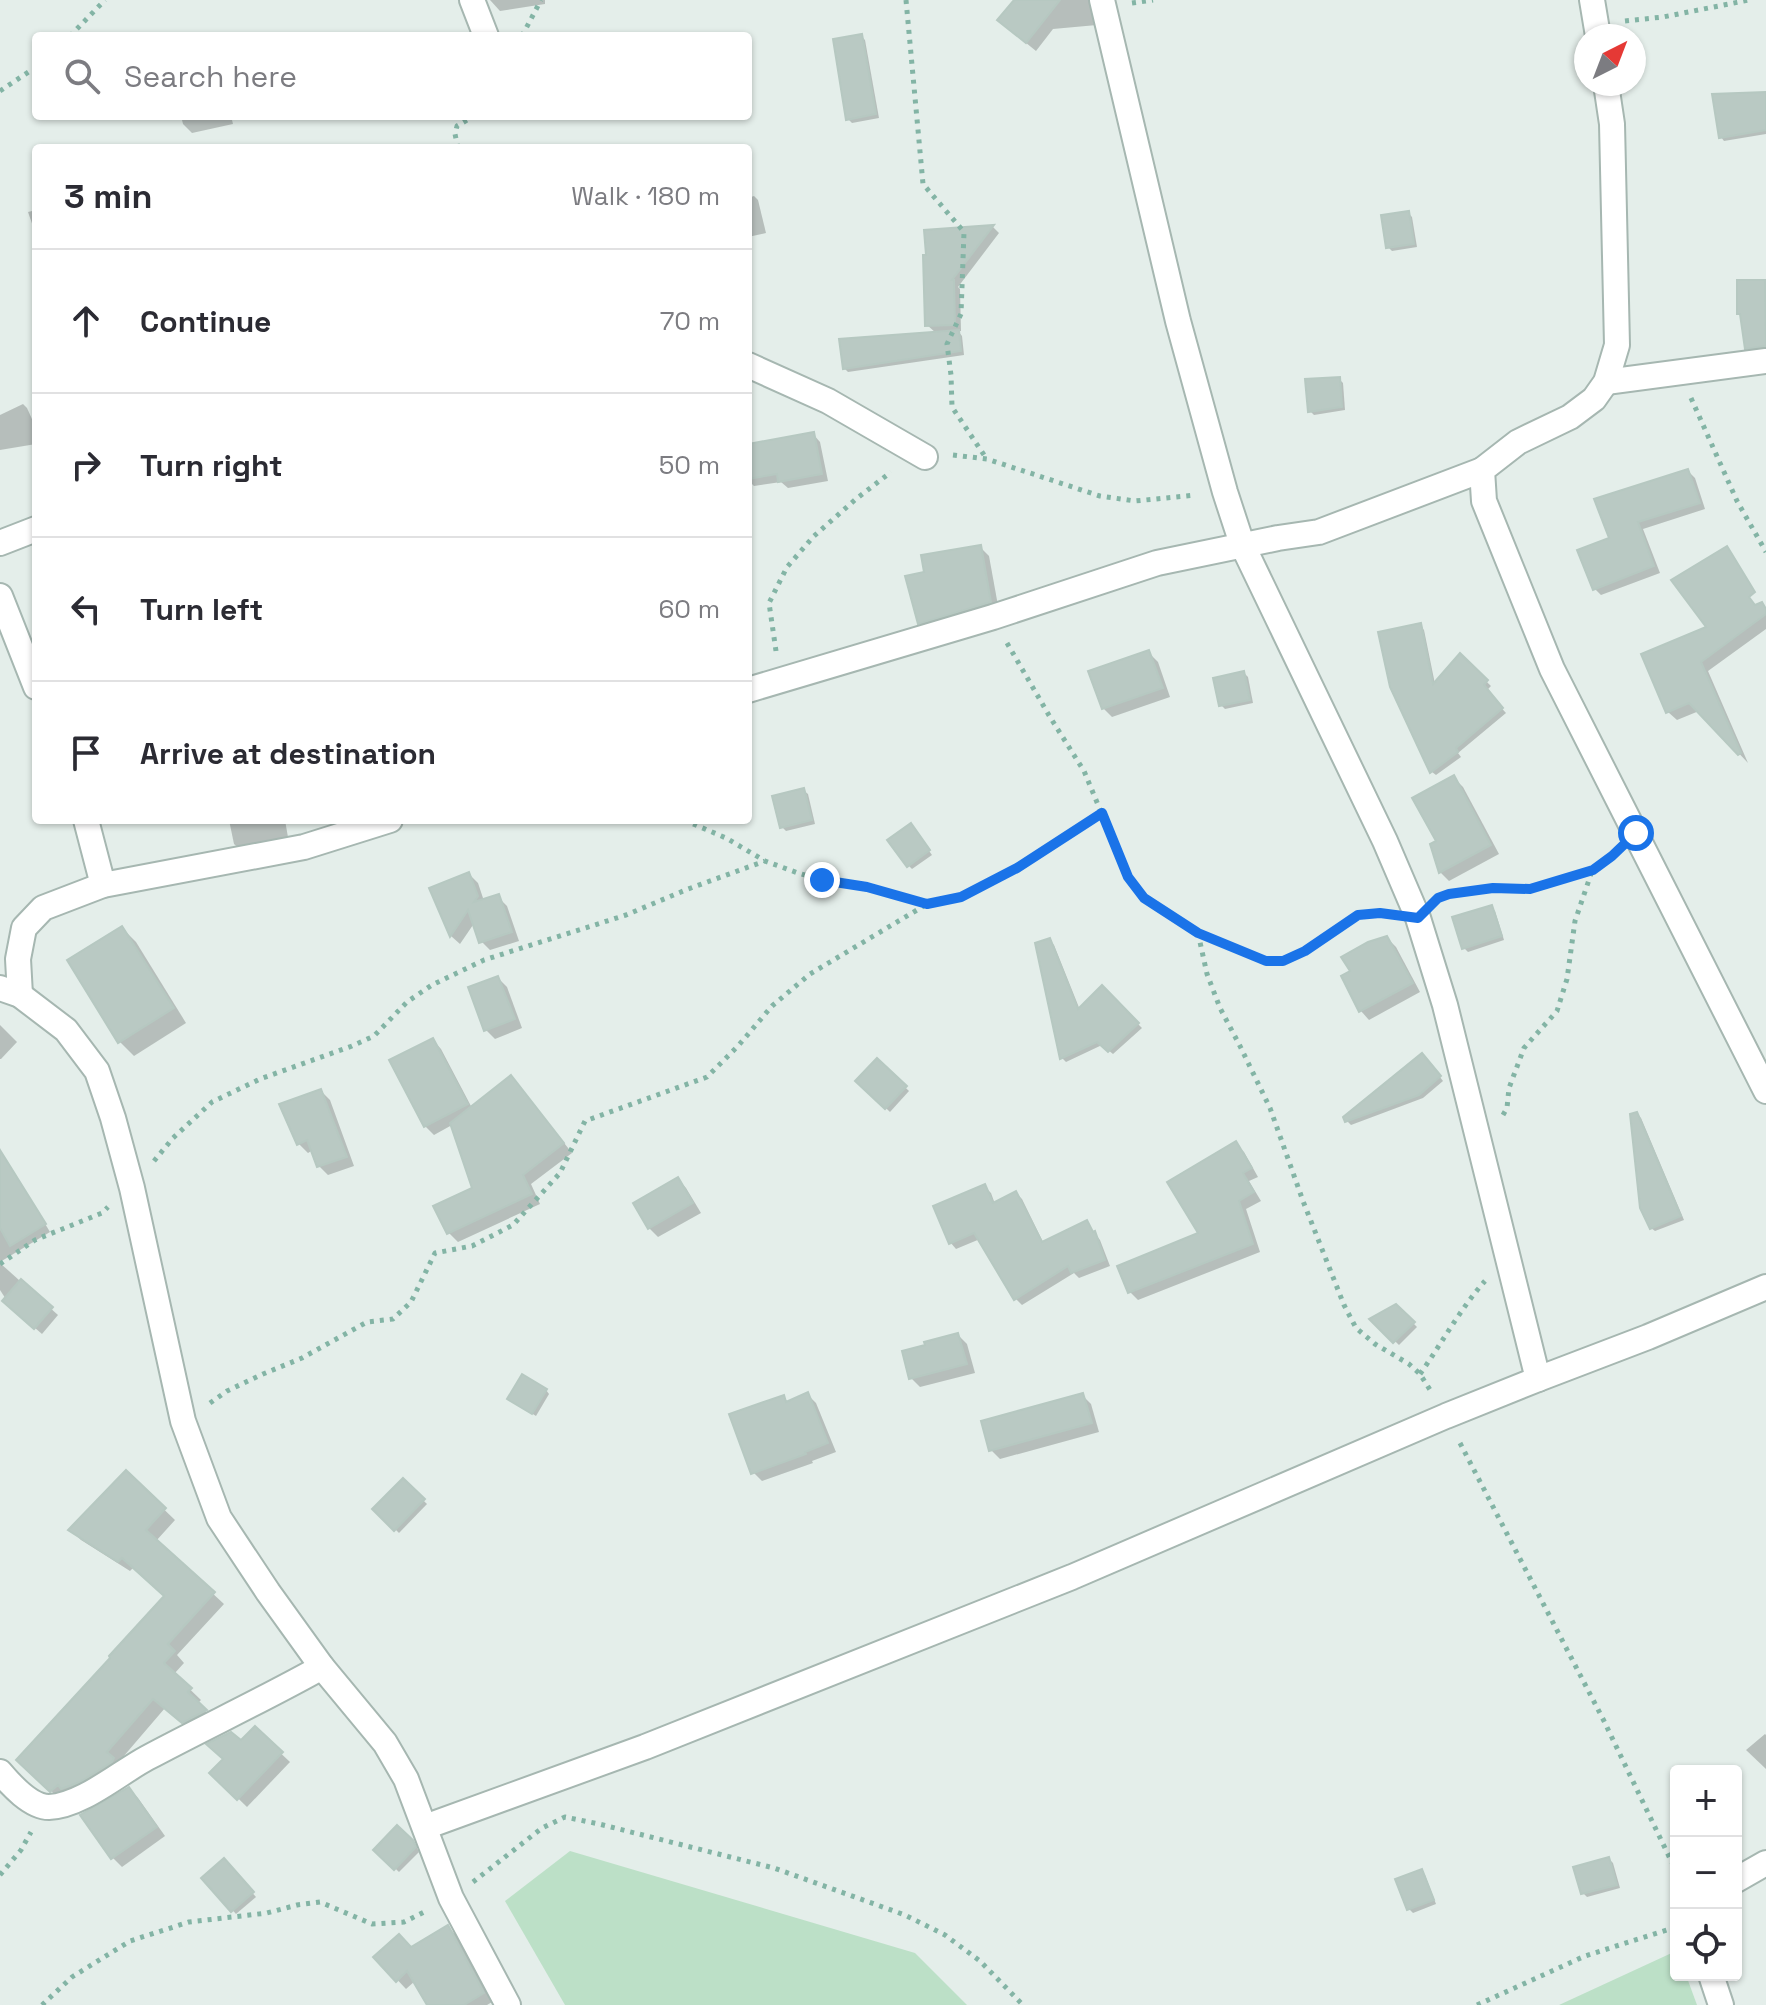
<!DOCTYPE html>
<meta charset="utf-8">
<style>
:root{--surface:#fff;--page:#f2f2f3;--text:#2b2b33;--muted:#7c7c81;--line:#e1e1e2}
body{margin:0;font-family:"Space Grotesk",sans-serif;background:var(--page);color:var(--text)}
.controls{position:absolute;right:24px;bottom:24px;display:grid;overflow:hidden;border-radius:8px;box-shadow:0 2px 6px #0004}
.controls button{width:72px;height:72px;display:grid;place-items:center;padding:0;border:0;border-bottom:2px solid var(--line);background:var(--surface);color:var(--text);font:40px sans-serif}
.compass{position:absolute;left:1574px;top:24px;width:72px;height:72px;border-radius:50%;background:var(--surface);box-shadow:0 2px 6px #0004;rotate:42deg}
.stop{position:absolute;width:24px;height:24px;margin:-18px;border:6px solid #1a73e8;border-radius:50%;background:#fff}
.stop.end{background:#1a73e8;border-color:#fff;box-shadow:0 2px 8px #0008}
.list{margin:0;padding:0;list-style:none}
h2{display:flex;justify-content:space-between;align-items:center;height:104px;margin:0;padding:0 32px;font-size:34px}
h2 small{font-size:26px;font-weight:400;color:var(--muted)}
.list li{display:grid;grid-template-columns:52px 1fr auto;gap:24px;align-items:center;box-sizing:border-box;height:144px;padding:0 32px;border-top:2px solid var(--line)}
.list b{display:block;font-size:30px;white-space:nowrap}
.list em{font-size:26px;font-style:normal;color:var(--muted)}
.icon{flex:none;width:44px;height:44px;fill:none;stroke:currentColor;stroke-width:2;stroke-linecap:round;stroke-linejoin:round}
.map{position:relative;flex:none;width:1766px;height:2005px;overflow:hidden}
.search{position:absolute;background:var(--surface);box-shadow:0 2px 6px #0004;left:32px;top:32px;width:720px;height:88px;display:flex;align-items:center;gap:20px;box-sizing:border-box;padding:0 28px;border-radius:8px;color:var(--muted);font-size:30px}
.panel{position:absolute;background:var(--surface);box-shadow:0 2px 6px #0004;left:32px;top:144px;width:720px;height:680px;border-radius:8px}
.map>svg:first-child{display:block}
.green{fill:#bce0c7}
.shadow{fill:#0003}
.building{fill:#b9c9c3;stroke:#b6c8c1;stroke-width:2}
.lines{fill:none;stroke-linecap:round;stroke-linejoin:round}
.street-casing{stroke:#a6b7b1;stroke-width:28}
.path{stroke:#83b4a5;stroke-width:5;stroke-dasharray:4 6;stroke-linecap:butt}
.street{stroke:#fff;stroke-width:24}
.route{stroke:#1a73e8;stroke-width:10}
</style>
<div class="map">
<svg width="1766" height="2005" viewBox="0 0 1766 2005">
<rect width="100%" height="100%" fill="#e4eeea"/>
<g class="green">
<polygon points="570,1851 915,1953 967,2005 565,2005 505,1901"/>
<polygon points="1676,1951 1676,1975 1686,1975 1697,2005 1559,2005"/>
</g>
<g class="shadow">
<polygon points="490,0 545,0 545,4 500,11"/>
<polygon points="1016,0 1094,0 1097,25 1053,29 1036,51 1009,29"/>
<polygon points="861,36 865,40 879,118 852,123 848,119"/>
<polygon points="1766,94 1766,134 1724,141 1721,137"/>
<polygon points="181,116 231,116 233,124 192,133 183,124"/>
<polygon points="754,196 758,200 766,233 748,237 748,198"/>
<polygon points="36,210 36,235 28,212"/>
<polygon points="1408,213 1412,217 1417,247 1392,251 1388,247"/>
<polygon points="993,227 999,233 958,287 960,289 961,331 958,331 962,336 964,355 848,372 844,368 936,333 927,325 928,257 926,232"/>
<polygon points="1764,282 1766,283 1766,354 1754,355 1747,348"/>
<polygon points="1339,379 1343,383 1345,410 1314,415 1310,411"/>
<polygon points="23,404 27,408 36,428 36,444 0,450 0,415"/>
<polygon points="813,434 820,442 828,481 788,488 781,482 754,486 748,480 748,446"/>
<polygon points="1688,471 1695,478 1705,509 1643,529 1660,573 1601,595 1594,588 1612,539"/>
<polygon points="980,547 989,556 999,611 928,632 919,623"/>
<polygon points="1762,605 1766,609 1766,629 1708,671 1748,763 1699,711 1677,720 1668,712 1709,627"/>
<polygon points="1420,626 1424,630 1435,684 1460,656 1491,686 1486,691 1506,713 1458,753 1461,757 1436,775 1432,772 1392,687"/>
<polygon points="1149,653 1158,662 1170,697 1112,717 1103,708"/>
<polygon points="1244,673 1248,677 1253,703 1225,709 1221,705"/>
<polygon points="1454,778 1463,787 1499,854 1449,881 1440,872 1438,842"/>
<polygon points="804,791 808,794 815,824 786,831 782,827"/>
<polygon points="229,820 285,820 289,843 243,852 234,844"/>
<polygon points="914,830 932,855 912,869 908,865"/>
<polygon points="469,874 478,883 484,901 498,897 507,906 519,941 490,950 481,941 475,922 460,944 451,936 432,889"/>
<polygon points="1491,907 1495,911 1504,940 1468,952 1464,948"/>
<polygon points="122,928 136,942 186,1023 134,1056 120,1042 70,961"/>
<polygon points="1387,938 1396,947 1420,992 1369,1020 1361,1011 1352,972"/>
<polygon points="1050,941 1054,945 1080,1010 1102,988 1142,1028 1113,1054 1102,1045 1066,1062 1062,1058"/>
<polygon points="498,978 507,987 522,1028 495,1039 486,1030"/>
<polygon points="0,1025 17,1042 1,1059 0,1059"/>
<polygon points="433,1040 441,1049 472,1108 520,1087 572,1153 531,1184 540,1204 458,1242 449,1233 474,1189 452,1125 434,1135 425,1126"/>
<polygon points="1426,1059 1443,1081 1423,1098 1351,1125 1347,1121"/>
<polygon points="877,1061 909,1091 890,1112 858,1081"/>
<polygon points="321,1091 330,1100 354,1166 328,1175 319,1166 313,1150 308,1153 299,1144"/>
<polygon points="1637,1114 1641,1118 1684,1220 1655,1231 1651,1228"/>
<polygon points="1235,1144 1244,1152 1258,1177 1249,1181 1261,1201 1246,1209 1260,1252 1138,1300 1130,1292 1201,1234"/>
<polygon points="14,1176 20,1182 50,1232 0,1262 0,1184"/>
<polygon points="678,1179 686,1188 701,1213 658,1237 649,1228 636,1204"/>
<polygon points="985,1187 991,1193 995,1204 1016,1193 1022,1199 1044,1244 1086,1222 1100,1240 1110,1266 1079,1278 1074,1273 1022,1305 1016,1299 980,1239 956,1249 950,1242"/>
<polygon points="0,1263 58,1315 42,1334 11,1307 0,1290"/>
<polygon points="1396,1306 1417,1327 1399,1345 1373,1320"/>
<polygon points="958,1335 967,1344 975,1373 920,1387 911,1378"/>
<polygon points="546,1390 549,1394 536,1416 514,1402"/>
<polygon points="807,1394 816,1403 836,1452 812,1461 813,1463 762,1481 753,1472 783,1397 789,1403"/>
<polygon points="1082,1395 1091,1404 1099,1432 1000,1459 991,1450"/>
<polygon points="126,1473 175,1520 156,1541 224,1604 177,1655 184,1663 174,1674 201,1700 197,1704 216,1721 194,1733 165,1708 117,1764 62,1801 30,1771 166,1596 134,1567 130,1571 81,1540 71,1530"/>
<polygon points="403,1481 427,1504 399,1533 375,1509"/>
<polygon points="255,1729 290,1762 247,1807 212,1773"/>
<polygon points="1765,1734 1766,1735 1766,1769 1746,1750"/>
<polygon points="129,1789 138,1798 165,1836 122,1867 113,1858 82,1816"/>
<polygon points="397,1828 416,1846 419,1852 399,1872 376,1850"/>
<polygon points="1609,1859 1613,1863 1620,1888 1587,1897 1583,1893"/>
<polygon points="224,1860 256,1897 236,1914 204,1878"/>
<polygon points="1421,1871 1425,1875 1436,1904 1413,1913 1409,1909"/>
<polygon points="448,1927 457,1936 492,2002 487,2005 429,2005 415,1981 406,1989 376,1957 411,1949"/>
</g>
<g class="building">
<polygon points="1014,0 1060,0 1026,43 997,20"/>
<polygon points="862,34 876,114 846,120 833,39"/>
<polygon points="1766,92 1766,130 1719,138 1712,94"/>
<polygon points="1409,211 1414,244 1386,248 1381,215"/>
<polygon points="994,225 952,280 954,280 955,325 925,326 923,255 926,255 924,230"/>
<polygon points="1737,280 1765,280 1766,346 1745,349 1740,314 1737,314"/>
<polygon points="959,330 961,351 843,369 839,339"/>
<polygon points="1340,377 1342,407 1308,412 1305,379"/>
<polygon points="814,432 822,474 778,482 777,474 748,479 748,444"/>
<polygon points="1688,469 1700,503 1638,522 1654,566 1593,590 1577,550 1609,538 1594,499"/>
<polygon points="981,545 991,602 918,624 905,576 924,572 921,555"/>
<polygon points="1727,546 1755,592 1749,597 1755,605 1762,602 1766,609 1766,614 1701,662 1741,753 1738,755 1689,703 1666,713 1641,654 1706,627 1671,580"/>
<polygon points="1421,623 1433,684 1460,653 1488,680 1484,685 1503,708 1456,748 1458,752 1430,773 1390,687 1378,632"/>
<polygon points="1149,650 1163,688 1102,709 1088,671"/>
<polygon points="1244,671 1250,700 1219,706 1213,678"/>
<polygon points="1454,775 1491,845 1439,873 1430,844 1436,841 1412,798"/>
<polygon points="804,788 812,820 780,828 772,796"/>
<polygon points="911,823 930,850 907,867 887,840"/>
<polygon points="469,872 478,896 474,902 499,894 512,932 479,943 468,910 450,937 429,888"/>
<polygon points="1492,905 1502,936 1462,949 1452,917"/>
<polygon points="122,926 174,1008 118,1043 67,960"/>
<polygon points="1387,936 1413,983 1359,1012 1341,976 1350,971 1341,957 1368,942"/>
<polygon points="1050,938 1078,1009 1102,985 1139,1023 1108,1052 1097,1042 1060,1059 1035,943"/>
<polygon points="498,976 515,1019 484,1031 468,987"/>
<polygon points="433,1038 468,1104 424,1127 389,1060"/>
<polygon points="1422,1053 1441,1076 1419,1095 1345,1122 1343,1117"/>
<polygon points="877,1058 907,1086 885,1109 855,1081"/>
<polygon points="511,1075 564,1143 523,1175 532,1194 447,1234 433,1206 472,1188 450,1123"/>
<polygon points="321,1089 347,1157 317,1167 307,1140 297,1145 279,1104"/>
<polygon points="1637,1112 1681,1216 1650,1229 1640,1208 1630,1114"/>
<polygon points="1236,1141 1252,1168 1243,1173 1254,1192 1239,1201 1253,1244 1128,1293 1117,1266 1198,1233 1167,1182"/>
<polygon points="0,1150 46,1224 10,1246 0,1228"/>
<polygon points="678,1177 693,1203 648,1229 633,1203"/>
<polygon points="985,1184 993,1203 1016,1191 1042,1242 1087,1220 1093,1232 1095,1231 1105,1260 1071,1273 1068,1266 1014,1300 974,1233 949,1244 933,1206"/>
<polygon points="21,1279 53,1307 34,1329 2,1301"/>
<polygon points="1396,1304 1415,1322 1393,1343 1369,1319"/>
<polygon points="958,1333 967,1364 909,1379 902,1351 925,1345 924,1342"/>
<polygon points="522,1374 547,1389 532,1414 507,1399"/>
<polygon points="808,1392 828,1443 805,1452 806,1454 751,1474 729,1414 784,1395 786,1402"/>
<polygon points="1083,1393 1092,1423 989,1451 981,1421"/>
<polygon points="126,1470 166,1508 146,1530 215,1592 168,1644 175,1651 164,1663 192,1688 188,1692 207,1710 182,1723 153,1699 107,1752 114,1758 112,1762 80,1782 61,1789 58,1785 50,1792 16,1760 110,1658 109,1656 164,1596 122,1558 118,1562 68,1530"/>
<polygon points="403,1478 425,1499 394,1531 372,1509"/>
<polygon points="255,1726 283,1752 237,1800 209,1773 223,1759 206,1744 231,1732 241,1740"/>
<polygon points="129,1787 157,1827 111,1859 80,1815"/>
<polygon points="397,1825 413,1840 416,1847 394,1870 373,1850"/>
<polygon points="1609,1857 1617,1885 1581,1894 1573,1867"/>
<polygon points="224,1858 254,1892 231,1912 201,1878"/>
<polygon points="1422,1869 1434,1900 1407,1910 1395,1879"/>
<polygon points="448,1925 484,1993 464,2005 427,2005 407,1971 396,1982 373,1957 399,1934 411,1947"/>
</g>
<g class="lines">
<defs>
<g id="street">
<polyline points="472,0 486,36"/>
<polyline points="1102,0 1178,321 1225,492 1242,544 1385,841 1418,918 1445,1005 1538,1379"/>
<polyline points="1592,0 1598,36"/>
<polyline points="1606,84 1612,124 1617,345 1606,382 1594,399 1570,417 1518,442 1482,470 1484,501 1552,669 1766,1091"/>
<polyline points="748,365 828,401 925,457"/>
<polyline points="1606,382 1766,361"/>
<polyline points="0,543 36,529"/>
<polyline points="0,596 36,687"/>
<polyline points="748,690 993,617 1157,563 1278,538 1319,532 1482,470"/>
<polyline points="86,820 103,885"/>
<polyline points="0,988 20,995 66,1030 97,1071 113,1118 132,1188 183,1421 219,1518 268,1592 322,1667 385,1743 406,1779 451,1898 508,2005"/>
<polyline points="20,995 18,959 24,928 43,908 103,885 304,847 390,820"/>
<path d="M0 1772C11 1785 31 1807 49 1807 81 1806 119 1773 147 1758 205 1727 265 1699 322 1667"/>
<polyline points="425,1827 645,1747 1072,1577 1446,1416 1538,1379 1648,1337 1766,1287"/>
<polyline points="1736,1880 1766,1863"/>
<polyline points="1711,1975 1721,2005"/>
</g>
</defs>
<use href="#street" class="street-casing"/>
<g class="path">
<polyline points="906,0 923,184 964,232 961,314 947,344 951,375 952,407 986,458"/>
<polyline points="1132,3 1153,0"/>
<polyline points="1625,21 1663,17 1749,0"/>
<polyline points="70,36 105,0"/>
<polyline points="522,36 541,0"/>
<polyline points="0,91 36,67"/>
<polyline points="458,148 455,134 457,126 474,116"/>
<polyline points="1691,398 1737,501 1766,552"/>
<polyline points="953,455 987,459 1100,496 1135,501 1196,495"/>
<polyline points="1007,643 1050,717 1084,771 1128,877 1144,898 1198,933 1266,961 1283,961 1305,951 1358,915 1385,913"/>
<polyline points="776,651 769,603 787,567 814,536 856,499 891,472"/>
<polyline points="684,820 726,838 765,861 798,873 822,880 867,887 927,904 961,897 1017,868 1102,813"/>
<polyline points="1439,898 1449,894 1493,888 1530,889 1593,870 1615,853"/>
<polyline points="1198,933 1207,974 1220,1008 1240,1046 1270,1108 1303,1201 1344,1305 1356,1328 1375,1344 1409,1364 1420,1374 1432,1393"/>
<polyline points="1503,1115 1507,1108 1509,1088 1524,1048 1557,1011 1567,979 1575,921 1592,871"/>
<polyline points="154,1161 173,1138 212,1102 260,1079 352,1046 374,1036 407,1002 432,985 484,960 626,915 688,889 765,861"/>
<polyline points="0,1264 35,1240 102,1213 108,1207"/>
<path d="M1420 1374C1442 1343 1460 1309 1485 1281"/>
<polyline points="210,1403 227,1391 263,1374 302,1358 367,1322 393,1319 411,1302 435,1253 472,1246 513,1225 560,1173 585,1121 707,1077 738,1046 772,1006 810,974 927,904"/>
<polyline points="1460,1443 1604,1721 1676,1871"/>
<polyline points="0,1875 21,1850 31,1832"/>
<polyline points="473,1882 542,1828 565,1817 599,1824 774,1868 905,1915 945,1935 980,1961 1023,2005"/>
<polyline points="42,2005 72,1977 130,1941 189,1922 267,1913 297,1905 320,1902 372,1924 404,1922 424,1912"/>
<polyline points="1477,2005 1585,1956 1676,1927"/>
</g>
<use href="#street" class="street"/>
</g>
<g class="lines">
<polyline class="route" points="822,880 867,887 927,904 961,897 1017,868 1102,813 1128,877 1144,898 1198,933 1266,961 1283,961 1305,951 1358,915 1380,913 1418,918 1438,898 1449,894 1493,888 1530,889 1593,870 1612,856 1636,833"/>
</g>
</svg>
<div class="controls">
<button>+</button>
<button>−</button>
<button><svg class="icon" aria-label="locate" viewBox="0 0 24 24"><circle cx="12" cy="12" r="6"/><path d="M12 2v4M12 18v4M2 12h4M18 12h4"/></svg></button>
</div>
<svg class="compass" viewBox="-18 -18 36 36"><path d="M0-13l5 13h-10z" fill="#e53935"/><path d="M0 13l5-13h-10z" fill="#7c7c81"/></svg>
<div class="stop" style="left:1636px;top:833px"></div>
<div class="stop end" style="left:822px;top:880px"></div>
<div class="search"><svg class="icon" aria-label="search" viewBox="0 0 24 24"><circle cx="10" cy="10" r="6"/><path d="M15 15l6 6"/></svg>Search here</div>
<section class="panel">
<h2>3 min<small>Walk · 180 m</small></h2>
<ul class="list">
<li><svg class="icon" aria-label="ahead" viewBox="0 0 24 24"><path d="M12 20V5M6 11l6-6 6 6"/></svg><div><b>Continue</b></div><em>70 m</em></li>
<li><svg class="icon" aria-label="right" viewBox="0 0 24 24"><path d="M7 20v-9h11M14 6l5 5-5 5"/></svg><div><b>Turn right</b></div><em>50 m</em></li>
<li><svg class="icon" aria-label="left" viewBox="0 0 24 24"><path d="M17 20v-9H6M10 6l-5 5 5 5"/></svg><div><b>Turn left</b></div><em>60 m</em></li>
<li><svg class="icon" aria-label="arrive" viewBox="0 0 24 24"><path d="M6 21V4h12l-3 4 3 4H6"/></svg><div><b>Arrive at destination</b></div></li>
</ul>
</section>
</div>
